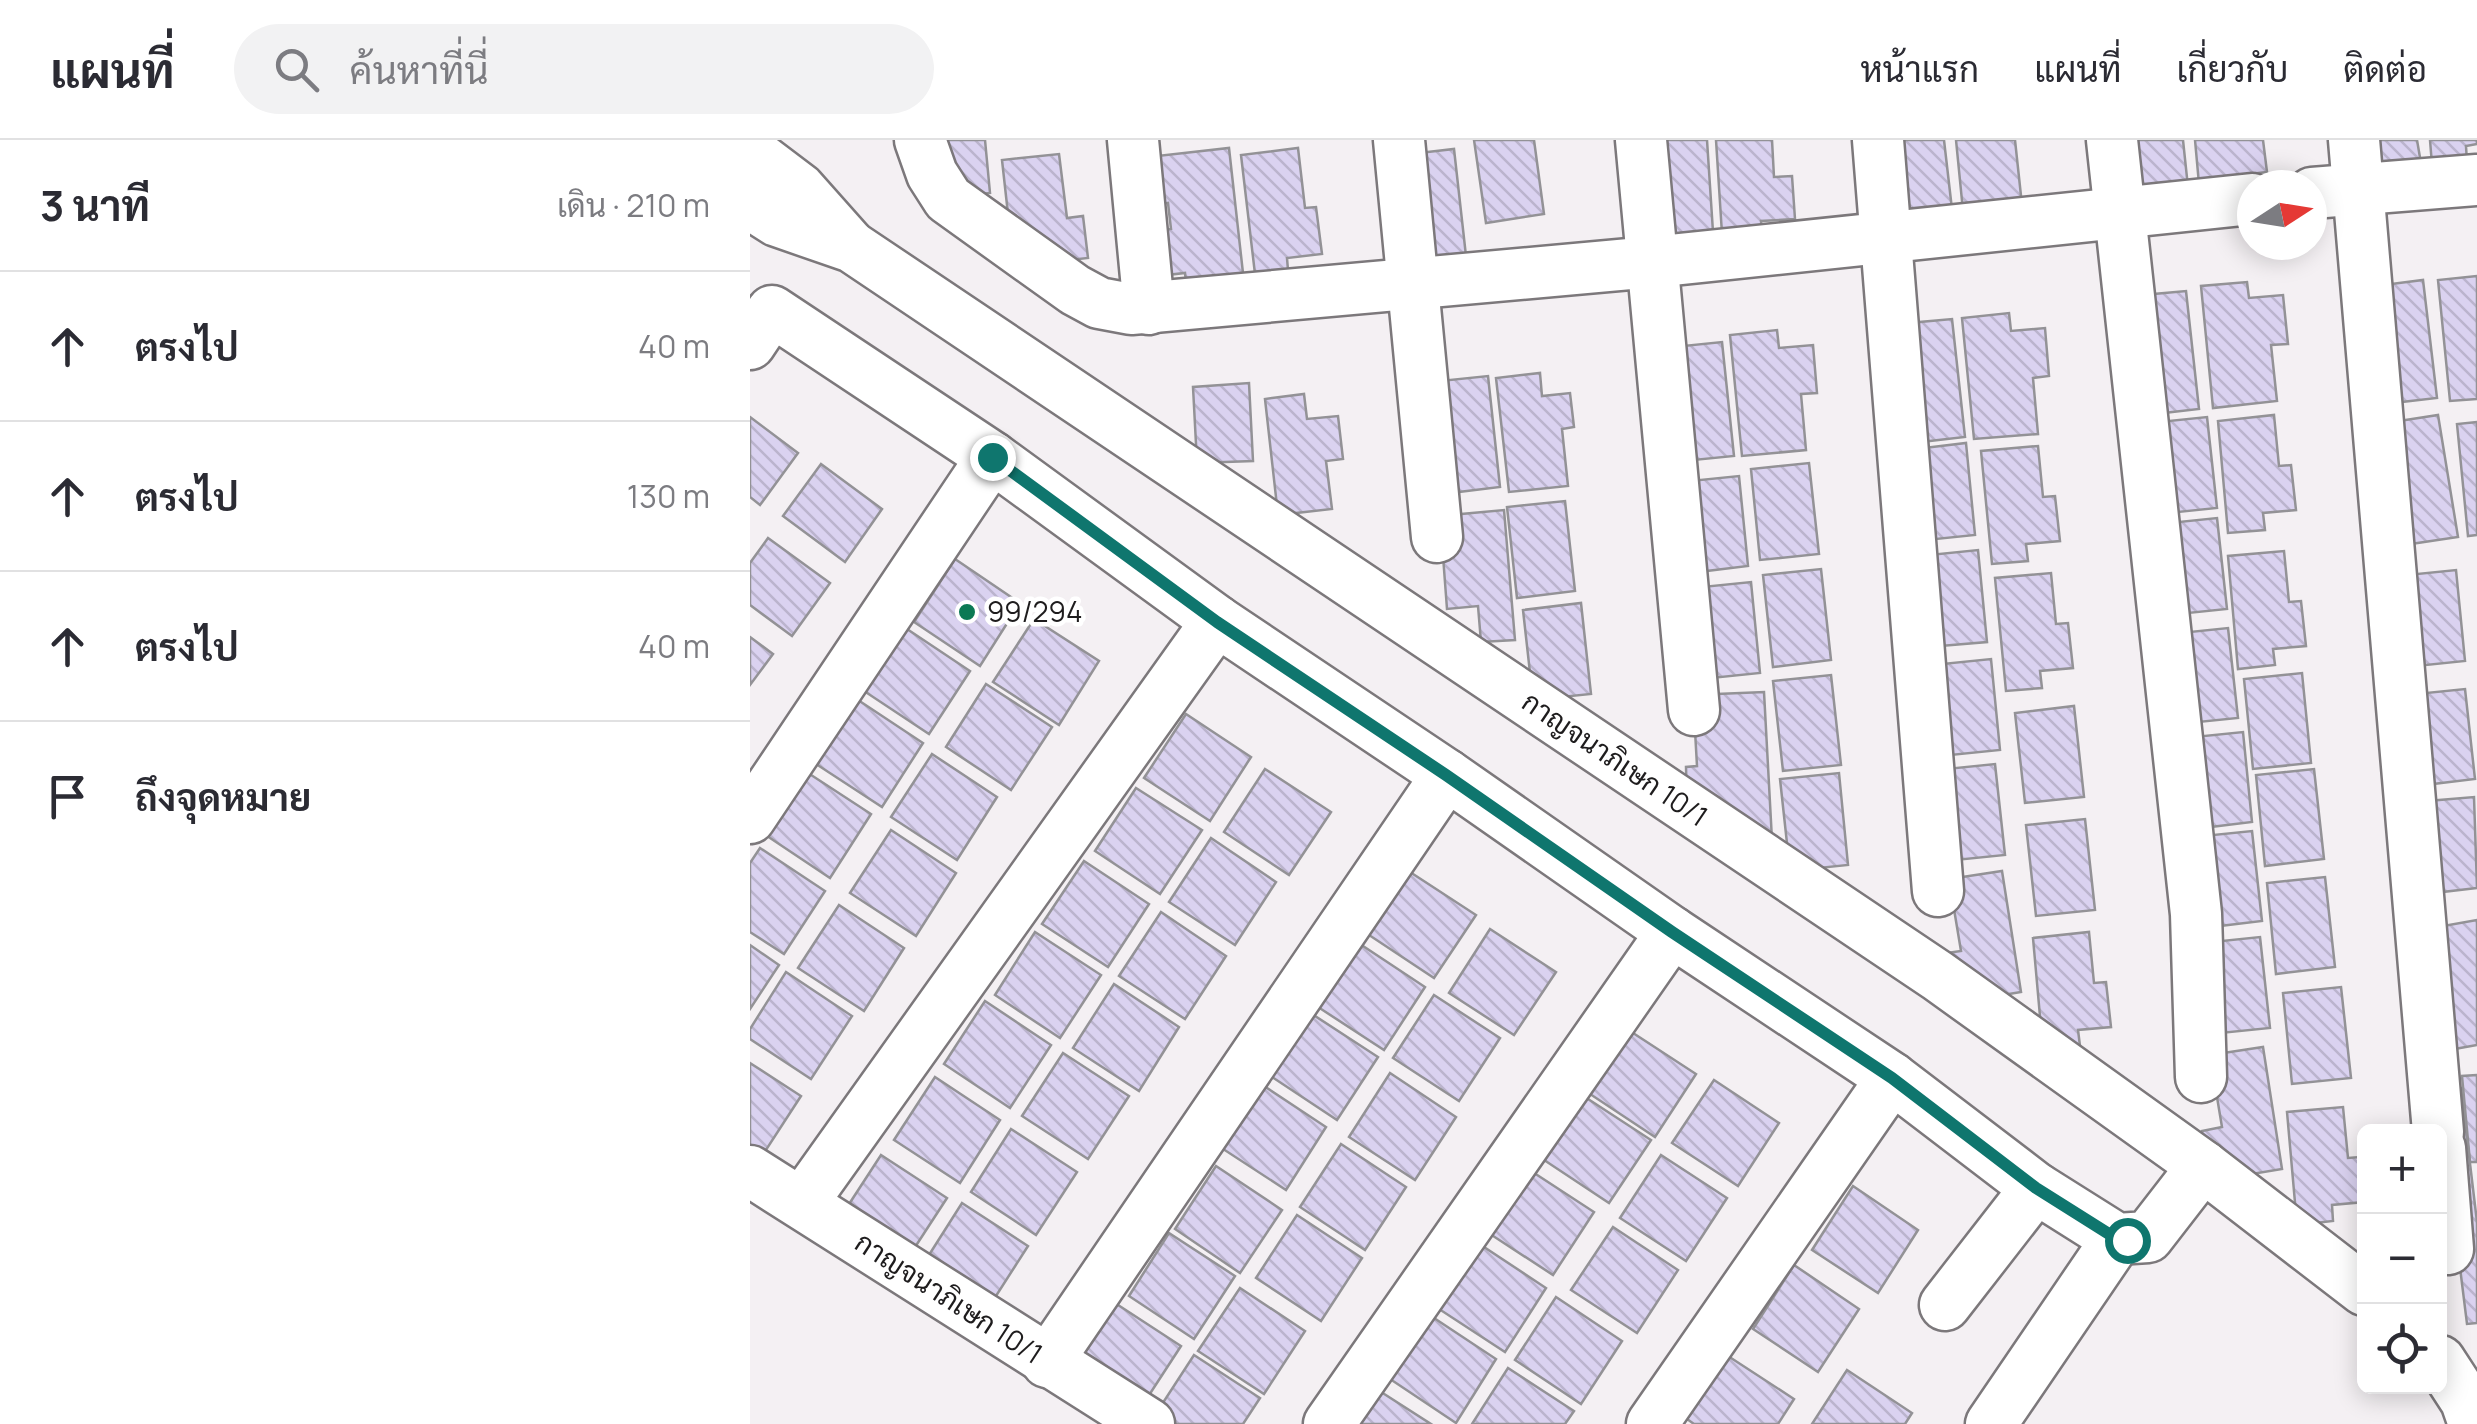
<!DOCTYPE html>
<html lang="th">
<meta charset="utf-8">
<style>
:root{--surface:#fff;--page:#f2f2f3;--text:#2b2b33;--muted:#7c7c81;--line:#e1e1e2}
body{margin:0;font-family:Manrope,Sarabun,sans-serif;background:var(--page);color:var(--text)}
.controls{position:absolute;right:30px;bottom:30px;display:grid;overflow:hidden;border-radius:15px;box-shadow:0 5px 25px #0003}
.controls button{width:90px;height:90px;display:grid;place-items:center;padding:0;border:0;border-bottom:2px solid var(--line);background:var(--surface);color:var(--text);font:50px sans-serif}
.compass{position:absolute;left:1487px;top:30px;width:90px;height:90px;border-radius:50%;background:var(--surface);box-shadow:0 5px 25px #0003;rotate:78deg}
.stop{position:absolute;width:30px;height:30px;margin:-22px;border:8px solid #0f766e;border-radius:50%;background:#fff}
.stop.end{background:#0f766e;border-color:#fff;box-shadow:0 2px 10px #0008}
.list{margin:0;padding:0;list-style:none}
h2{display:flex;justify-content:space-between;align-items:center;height:130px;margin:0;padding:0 40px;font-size:42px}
h2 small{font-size:32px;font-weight:400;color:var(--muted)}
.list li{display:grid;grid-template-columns:65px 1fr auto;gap:30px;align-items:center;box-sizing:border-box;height:150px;padding:0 40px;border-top:2px solid var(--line)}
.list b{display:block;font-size:38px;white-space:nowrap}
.list em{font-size:32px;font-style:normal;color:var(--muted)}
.icon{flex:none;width:55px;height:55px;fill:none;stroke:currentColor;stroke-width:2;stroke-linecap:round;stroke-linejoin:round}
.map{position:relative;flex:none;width:1727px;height:1284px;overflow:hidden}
header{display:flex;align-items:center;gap:60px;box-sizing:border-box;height:140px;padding:0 50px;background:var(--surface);border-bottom:2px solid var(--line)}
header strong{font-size:48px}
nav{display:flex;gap:55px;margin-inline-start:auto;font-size:35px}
.search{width:700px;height:90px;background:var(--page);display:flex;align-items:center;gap:25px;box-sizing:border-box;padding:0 35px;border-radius:55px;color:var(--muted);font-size:38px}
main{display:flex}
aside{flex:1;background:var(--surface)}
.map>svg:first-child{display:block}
.building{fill:url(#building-back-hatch);stroke:#939296;stroke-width:2.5}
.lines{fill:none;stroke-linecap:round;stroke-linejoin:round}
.street-casing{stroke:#7c787b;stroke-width:55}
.street{stroke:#fff;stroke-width:50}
.route{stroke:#0f766e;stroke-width:12}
.poi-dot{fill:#0b7954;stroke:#fff;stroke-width:4}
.labels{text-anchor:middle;stroke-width:9;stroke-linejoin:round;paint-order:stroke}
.poi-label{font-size:28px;fill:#1e1c1d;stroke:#fff;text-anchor:start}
.street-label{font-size:28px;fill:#1e1c1d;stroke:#fff}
</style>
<header>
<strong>แผนที่</strong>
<div class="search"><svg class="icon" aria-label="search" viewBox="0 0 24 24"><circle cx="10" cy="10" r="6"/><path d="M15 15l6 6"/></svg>ค้นหาที่นี่</div>
<nav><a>หน้าแรก</a><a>แผนที่</a><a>เกี่ยวกับ</a><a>ติดต่อ</a></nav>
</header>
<main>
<aside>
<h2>3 นาที<small>เดิน · 210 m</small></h2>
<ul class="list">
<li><svg class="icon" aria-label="ahead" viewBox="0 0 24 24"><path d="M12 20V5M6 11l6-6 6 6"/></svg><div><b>ตรงไป</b></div><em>40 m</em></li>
<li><svg class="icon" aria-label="ahead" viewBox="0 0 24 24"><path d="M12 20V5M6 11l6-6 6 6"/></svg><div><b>ตรงไป</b></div><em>130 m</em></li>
<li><svg class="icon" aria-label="ahead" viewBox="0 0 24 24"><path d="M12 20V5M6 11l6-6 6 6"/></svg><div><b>ตรงไป</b></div><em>40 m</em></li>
<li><svg class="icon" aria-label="arrive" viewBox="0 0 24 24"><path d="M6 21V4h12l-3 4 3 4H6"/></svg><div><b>ถึงจุดหมาย</b></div></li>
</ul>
</aside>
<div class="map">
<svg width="1727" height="1284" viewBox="0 0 1727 1284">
<defs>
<pattern id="building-back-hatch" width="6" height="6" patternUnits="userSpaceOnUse" patternTransform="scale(2.5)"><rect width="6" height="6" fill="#dad2f0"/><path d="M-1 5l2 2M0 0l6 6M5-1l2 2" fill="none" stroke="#bbb4cd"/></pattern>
</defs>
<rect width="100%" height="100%" fill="#f4f0f3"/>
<g class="building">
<polygon points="182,0 235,0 240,53 203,57"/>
<polygon points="724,0 784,0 794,74 736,83"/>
<polygon points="902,0 957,0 963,92 923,94"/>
<polygon points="966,0 1022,0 1024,37 1042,36 1045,79 1011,81 1012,92 972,94"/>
<polygon points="1135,0 1194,0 1203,78 1144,84"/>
<polygon points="1206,0 1265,0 1272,65 1213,71"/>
<polygon points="1374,0 1433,0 1438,47 1380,52"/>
<polygon points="1445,0 1513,0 1517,32 1484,36 1450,55"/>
<polygon points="1592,0 1667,0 1673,35 1618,43"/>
<polygon points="1680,0 1727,0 1727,4 1716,6 1717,22 1682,25"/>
<polygon points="479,8 495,151 438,158 435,133 408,136 403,91 421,89 418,63 403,65 398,17"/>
<polygon points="548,8 555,68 566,67 572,114 537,118 538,130 505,134 491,15"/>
<polygon points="704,9 716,116 673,121 660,14"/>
<polygon points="309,14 317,78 333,76 338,118 302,122 265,137 252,20"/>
<polygon points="1727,136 1727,259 1700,261 1688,140"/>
<polygon points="1673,140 1687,258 1634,264 1633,145"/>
<polygon points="1497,142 1499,158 1533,155 1538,204 1521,205 1527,261 1463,268 1451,146"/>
<polygon points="1436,151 1449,269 1396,275 1393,155"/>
<polygon points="1259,173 1261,191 1295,188 1299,236 1283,238 1288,294 1224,299 1212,178"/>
<polygon points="1202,179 1215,297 1162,303 1159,183"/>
<polygon points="1027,190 1029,208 1063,205 1067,253 1051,254 1056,310 992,316 980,195"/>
<polygon points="972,202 984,316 934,321 923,207"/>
<polygon points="790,233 792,256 820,253 824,287 812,289 818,346 759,352 746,238"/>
<polygon points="738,236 750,347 692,354 680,242"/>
<polygon points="499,243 503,321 447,323 443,247"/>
<polygon points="554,254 557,279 588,276 593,319 576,321 582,369 528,375 515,259"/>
<polygon points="1524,275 1529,326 1541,325 1546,370 1513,373 1515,390 1478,393 1468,281"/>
<polygon points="1688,275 1708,397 1654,405 1636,283"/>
<polygon points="0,277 48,313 10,365 0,357"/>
<polygon points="1457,277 1467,368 1409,374 1399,283"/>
<polygon points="1727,282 1727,395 1718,396 1707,284"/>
<polygon points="1216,303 1225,395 1167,401 1157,310"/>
<polygon points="1288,306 1293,357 1305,356 1310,401 1276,404 1278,421 1242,424 1231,311"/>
<polygon points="1059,323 1069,414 1010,420 1001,329"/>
<polygon points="71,324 132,369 95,422 33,376"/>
<polygon points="989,336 998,426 940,433 930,342"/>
<polygon points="815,361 825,451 767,458 757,367"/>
<polygon points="754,370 765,500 731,502 728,466 697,469 690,376"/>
<polygon points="1467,378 1477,469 1419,475 1409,384"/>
<polygon points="18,398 80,443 42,496 0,465 0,423"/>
<polygon points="1228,410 1237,502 1179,507 1169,416"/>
<polygon points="1534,411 1539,462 1551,461 1556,506 1523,509 1525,525 1488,529 1478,416"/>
<polygon points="205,419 270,463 230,526 164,482"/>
<polygon points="1071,429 1081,520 1023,527 1013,435"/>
<polygon points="1706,430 1715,521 1657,527 1647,436"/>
<polygon points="1301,433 1306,484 1318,483 1323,528 1290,531 1292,548 1256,551 1245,438"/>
<polygon points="1001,442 1010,533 952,539 942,448"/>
<polygon points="831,463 841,554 783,560 773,470"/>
<polygon points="284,479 349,521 309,585 243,542"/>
<polygon points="154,487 220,531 179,594 114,551"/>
<polygon points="1478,488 1488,578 1429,584 1420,494"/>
<polygon points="0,497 23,514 0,545"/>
<polygon points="1241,519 1250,610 1191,616 1182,525"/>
<polygon points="1552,533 1561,623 1503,629 1494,539"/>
<polygon points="1081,535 1091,625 1033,631 1023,541"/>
<polygon points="236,544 302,587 261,650 196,607"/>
<polygon points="1715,549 1725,639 1666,646 1656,555"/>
<polygon points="1014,552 1022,700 937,665 936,627 947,626 943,555"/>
<polygon points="108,560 173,603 132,667 66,624"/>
<polygon points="1324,566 1334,657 1275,663 1265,573"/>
<polygon points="436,574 501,617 460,681 394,638"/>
<polygon points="1493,592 1502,682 1444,689 1434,598"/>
<polygon points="182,614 247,657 207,720 141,677"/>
<polygon points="1245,624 1255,715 1196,721 1186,630"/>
<polygon points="515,629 581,672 539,735 474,692"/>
<polygon points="1564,629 1574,719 1515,726 1506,635"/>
<polygon points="55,631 121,674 80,738 14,694"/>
<polygon points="1089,633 1098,725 1040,731 1030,639"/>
<polygon points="386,648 452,690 410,754 345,711"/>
<polygon points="1724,657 1727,748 1675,754 1666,662"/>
<polygon points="1335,679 1345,770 1286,776 1276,685"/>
<polygon points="141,690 206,733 166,796 100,753"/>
<polygon points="1502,691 1512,781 1453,788 1443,697"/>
<polygon points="461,698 526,742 485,805 419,762"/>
<polygon points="10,708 75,751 34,814 0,792 0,723"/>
<polygon points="334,721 399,764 358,827 292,784"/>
<polygon points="1252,731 1271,852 1217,861 1190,814 1211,811 1199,739"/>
<polygon points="660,732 726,775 684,838 619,795"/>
<polygon points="1575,737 1585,827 1526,834 1517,743"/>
<polygon points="89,765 154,808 114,871 48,828"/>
<polygon points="411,772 476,816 435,879 369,836"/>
<polygon points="1727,780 1727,905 1699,910 1682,788"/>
<polygon points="740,789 806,832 764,895 699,853"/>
<polygon points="285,792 351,835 310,898 245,855"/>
<polygon points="1339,792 1344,843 1356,842 1361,887 1328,890 1330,906 1293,910 1283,798"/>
<polygon points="1510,797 1520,888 1461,894 1452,803"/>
<polygon points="610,804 675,847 634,910 568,867"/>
<polygon points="0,805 29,825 0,869"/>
<polygon points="36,832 102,876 61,939 0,899 0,889"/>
<polygon points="364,844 429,887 389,951 323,908"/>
<polygon points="1591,847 1601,938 1542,944 1533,853"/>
<polygon points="684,855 750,898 709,961 643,918"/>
<polygon points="235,861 301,905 260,968 194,924"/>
<polygon points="562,874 628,917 587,980 522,937"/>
<polygon points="880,891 946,934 905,997 840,954"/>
<polygon points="1513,907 1532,1029 1478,1038 1456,1019 1452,991 1472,987 1460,915"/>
<polygon points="313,913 379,956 338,1019 272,976"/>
<polygon points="0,923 51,956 10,1019 0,1013"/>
<polygon points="640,933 706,977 665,1040 599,997"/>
<polygon points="1727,935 1727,1022 1720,1022 1712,936"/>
<polygon points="185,937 250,980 210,1043 144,1000"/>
<polygon points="964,940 1029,983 988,1046 922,1003"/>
<polygon points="511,944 576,987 536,1050 470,1007"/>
<polygon points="1711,948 1727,1082 1727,1183 1717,1184 1688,950"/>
<polygon points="835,957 901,1000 859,1063 794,1020"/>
<polygon points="1593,967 1598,1018 1610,1017 1614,1062 1582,1065 1583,1081 1547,1085 1537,972"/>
<polygon points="261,989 327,1032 286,1095 221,1052"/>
<polygon points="591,1004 656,1047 615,1110 550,1067"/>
<polygon points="131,1015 197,1058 156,1121 90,1078"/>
<polygon points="911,1015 977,1058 936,1121 870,1078"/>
<polygon points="466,1026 532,1070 490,1133 425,1089"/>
<polygon points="778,1029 844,1072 803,1135 737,1092"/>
<polygon points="1103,1046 1168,1090 1128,1153 1062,1110"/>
<polygon points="212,1063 278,1106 237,1170 172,1126"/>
<polygon points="547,1075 612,1118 571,1181 506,1138"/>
<polygon points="863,1087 928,1130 887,1193 821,1150"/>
<polygon points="419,1093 485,1136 444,1199 379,1156"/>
<polygon points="731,1105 796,1148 755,1212 689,1169"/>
<polygon points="1044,1125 1109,1169 1068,1232 1003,1189"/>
<polygon points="490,1148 555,1191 514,1254 448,1211"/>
<polygon points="806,1157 872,1201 831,1264 765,1220"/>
<polygon points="365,1163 431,1206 390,1269 324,1226"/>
<polygon points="681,1176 746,1219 706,1283 640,1239"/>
<polygon points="444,1215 510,1258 493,1284 413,1284 403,1278"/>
<polygon points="978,1216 1044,1259 1028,1284 944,1284 937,1279"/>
<polygon points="758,1228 824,1271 815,1284 722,1284"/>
<polygon points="1097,1230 1162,1273 1155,1284 1062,1284"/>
<polygon points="628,1250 681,1284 606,1284"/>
</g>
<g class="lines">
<defs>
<g id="street">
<polyline points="170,0 182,34 198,59 325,150 349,163 381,169 902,122 1502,59"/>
<polyline points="383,0 399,169"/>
<polyline points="649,0 687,397"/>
<polyline points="891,0 944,570"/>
<polyline points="1128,0 1188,751"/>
<polyline points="1362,0 1446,774 1451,937"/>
<polyline points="1604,0 1688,992"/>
<polyline points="0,11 50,49 98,103"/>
<polyline points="1562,53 1727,40"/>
<polyline points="0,64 27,81 102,107 1188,836 1453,1026 1614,1150"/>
<polyline points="0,204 22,171 242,317"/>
<polyline points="0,678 242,317 467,481"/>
<polyline points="1690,1008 1698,1109"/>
<polyline points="0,1031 399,1284"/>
<polyline points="52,1063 467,481 697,635"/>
<polyline points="1195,1165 1286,1048"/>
<polyline points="1690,1221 1716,1261 1724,1284"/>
<polyline points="297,1222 697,635 922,792"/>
<polyline points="579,1284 922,792 1142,938"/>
<polyline points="902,1284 1142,938 1286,1048 1367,1099 1398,1097 1453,1026"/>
<polyline points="1241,1284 1367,1099"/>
</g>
</defs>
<use href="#street" class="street-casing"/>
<use href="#street" class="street"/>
</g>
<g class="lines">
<polyline class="route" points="242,317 467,482 696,635 922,792 1142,938 1286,1048 1367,1099 1377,1100"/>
</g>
<circle class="poi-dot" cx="217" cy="472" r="10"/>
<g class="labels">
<g class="poi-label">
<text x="237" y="482">99/294</text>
</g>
<g class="street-label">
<text transform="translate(865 619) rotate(34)" y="10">กาญจนาภิเษก 10/1</text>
<text transform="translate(199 1158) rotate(33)" y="10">กาญจนาภิเษก 10/1</text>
</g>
</g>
</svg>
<div class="controls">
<button>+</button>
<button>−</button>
<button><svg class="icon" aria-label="locate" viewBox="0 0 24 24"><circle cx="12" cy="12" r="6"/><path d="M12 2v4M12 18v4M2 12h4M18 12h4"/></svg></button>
</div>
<svg class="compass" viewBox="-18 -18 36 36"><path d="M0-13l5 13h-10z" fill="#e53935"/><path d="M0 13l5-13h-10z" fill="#7c7c81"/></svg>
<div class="stop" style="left:1377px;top:1100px"></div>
<div class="stop end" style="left:242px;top:317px"></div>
</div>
</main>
